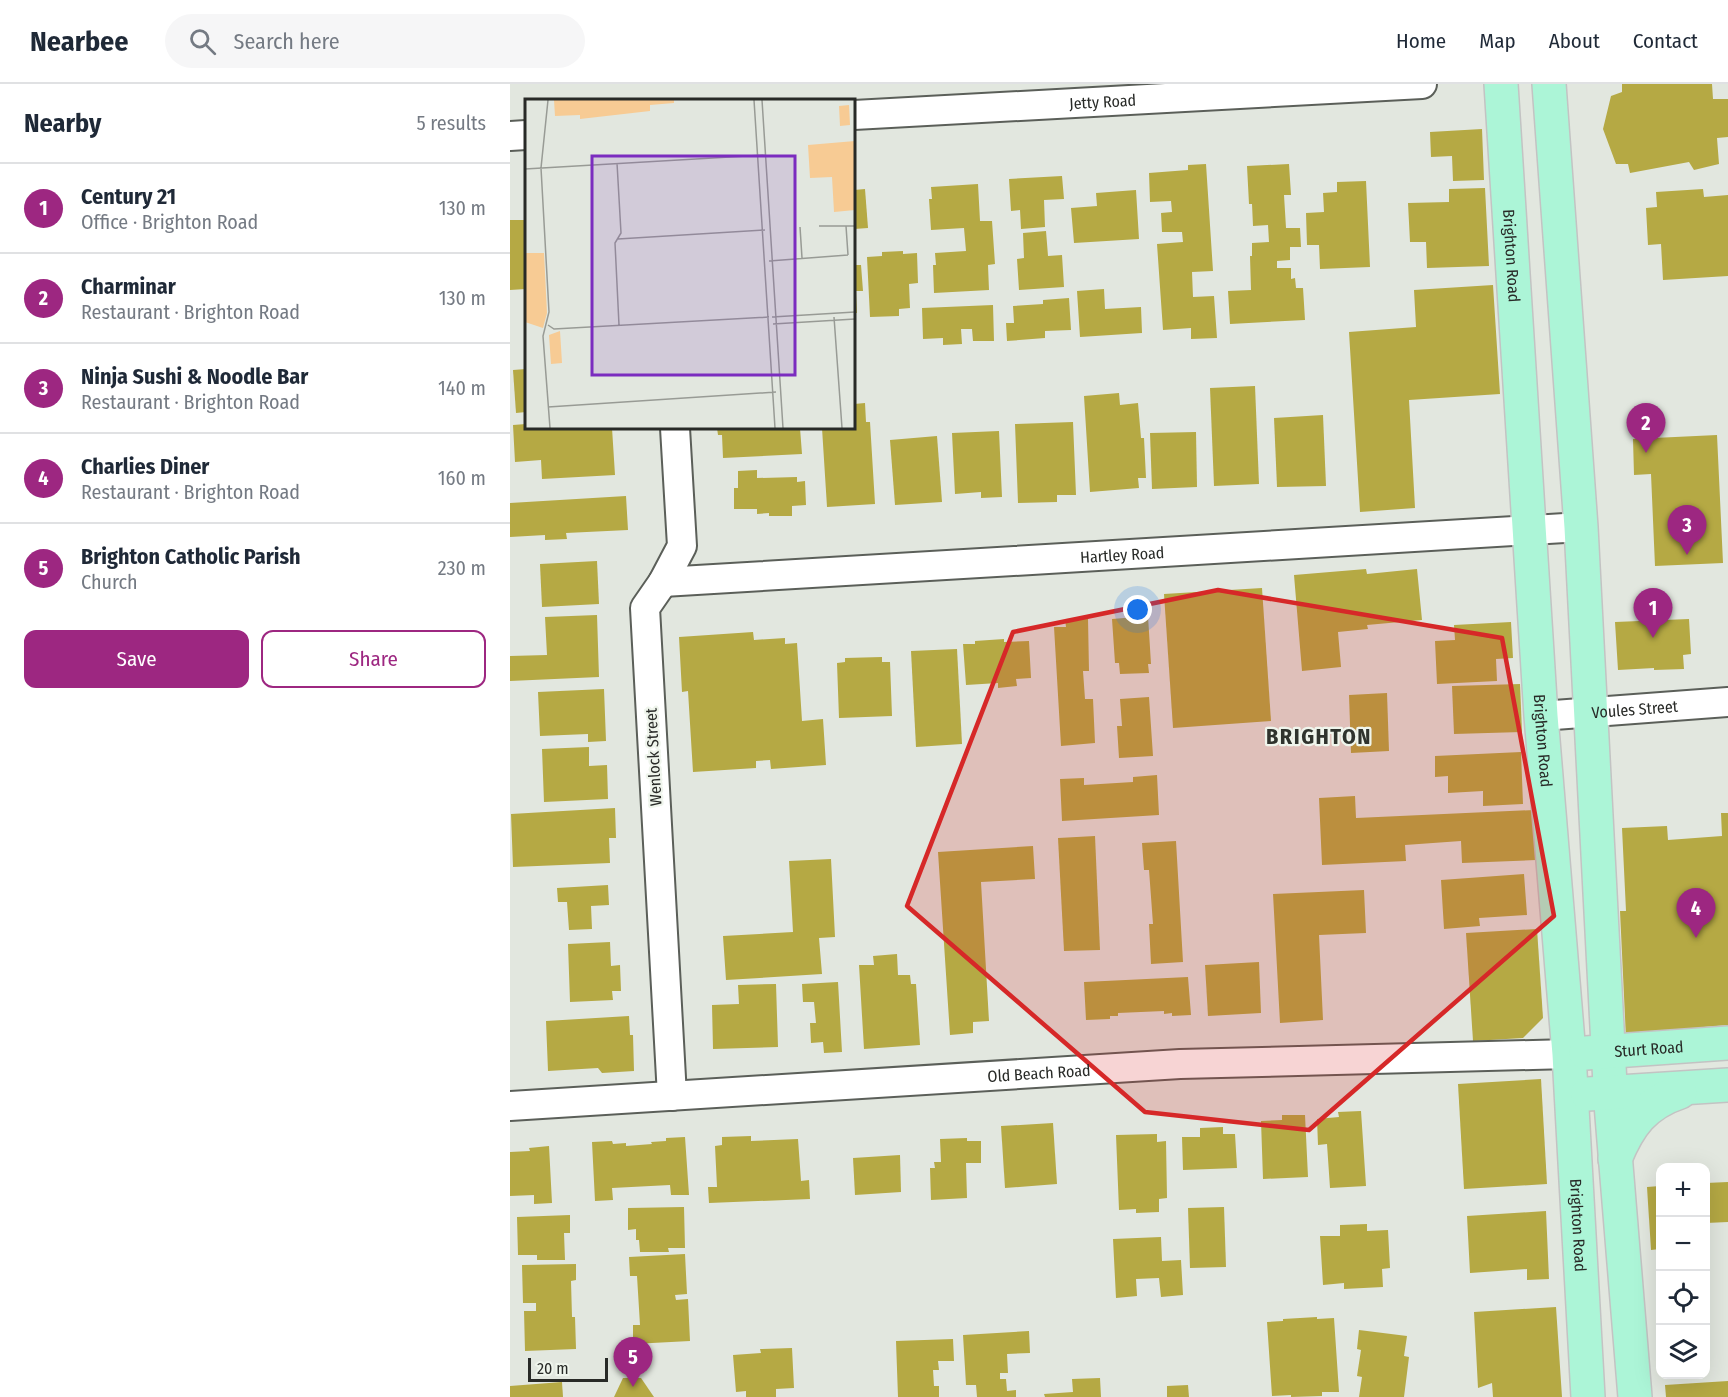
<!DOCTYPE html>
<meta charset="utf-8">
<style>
:root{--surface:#fff;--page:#f6f6f7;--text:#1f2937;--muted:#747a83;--line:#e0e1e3;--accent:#9d2781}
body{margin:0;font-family:"Fira Sans Condensed",sans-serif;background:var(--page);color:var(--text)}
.controls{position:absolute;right:18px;bottom:18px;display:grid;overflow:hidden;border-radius:12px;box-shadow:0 6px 24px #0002}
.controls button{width:54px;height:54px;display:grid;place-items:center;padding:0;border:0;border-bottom:2px solid var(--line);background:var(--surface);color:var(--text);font:30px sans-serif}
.scale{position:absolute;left:18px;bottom:15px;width:80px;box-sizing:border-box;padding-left:6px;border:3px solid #282a27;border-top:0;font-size:16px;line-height:21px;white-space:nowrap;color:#282a27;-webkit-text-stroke:4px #eff5ec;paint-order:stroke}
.you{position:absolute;left:628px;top:526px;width:21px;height:21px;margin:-15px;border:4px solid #fff;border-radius:50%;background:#1a73e8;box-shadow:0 0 0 9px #1a73e833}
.badge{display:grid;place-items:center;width:39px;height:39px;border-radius:50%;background:var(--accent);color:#fff;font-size:20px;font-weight:700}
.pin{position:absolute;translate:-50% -50px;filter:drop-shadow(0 2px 3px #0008)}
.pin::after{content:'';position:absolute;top:32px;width:21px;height:18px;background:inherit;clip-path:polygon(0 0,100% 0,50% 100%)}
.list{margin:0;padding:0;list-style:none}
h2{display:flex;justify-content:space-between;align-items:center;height:78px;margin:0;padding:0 24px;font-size:26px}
h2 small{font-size:20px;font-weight:400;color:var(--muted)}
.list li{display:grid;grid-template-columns:39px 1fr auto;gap:18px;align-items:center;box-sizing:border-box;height:90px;padding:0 24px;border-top:2px solid var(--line)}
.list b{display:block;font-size:22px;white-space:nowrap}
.list p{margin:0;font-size:20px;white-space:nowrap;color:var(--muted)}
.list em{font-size:20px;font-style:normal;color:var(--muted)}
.actions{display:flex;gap:12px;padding:18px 24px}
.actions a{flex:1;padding:14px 0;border:2px solid var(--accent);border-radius:12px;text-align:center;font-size:21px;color:var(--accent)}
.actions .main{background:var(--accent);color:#fff}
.icon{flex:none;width:33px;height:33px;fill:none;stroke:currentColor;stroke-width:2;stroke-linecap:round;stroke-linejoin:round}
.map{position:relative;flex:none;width:1218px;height:1313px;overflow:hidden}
header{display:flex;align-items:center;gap:36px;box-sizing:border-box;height:84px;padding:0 30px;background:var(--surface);border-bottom:2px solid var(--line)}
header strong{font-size:28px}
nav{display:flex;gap:33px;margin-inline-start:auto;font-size:21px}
.search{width:420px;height:54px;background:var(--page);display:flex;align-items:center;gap:15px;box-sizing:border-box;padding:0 21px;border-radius:33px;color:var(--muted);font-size:22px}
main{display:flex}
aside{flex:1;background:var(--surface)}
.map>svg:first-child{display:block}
.building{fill:#b5a944}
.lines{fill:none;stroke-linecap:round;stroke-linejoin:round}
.minor-casing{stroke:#5b5f59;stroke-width:32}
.major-casing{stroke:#c3c3c3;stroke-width:36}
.minor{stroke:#fff;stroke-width:28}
.major{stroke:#acf5d7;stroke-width:33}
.marked{fill:#d62828;fill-opacity:0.2;stroke:#d62828;stroke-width:4.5;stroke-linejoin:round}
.labels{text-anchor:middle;stroke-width:4.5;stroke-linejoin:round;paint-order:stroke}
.street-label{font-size:16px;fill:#282a27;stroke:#eff5ec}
.district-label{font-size:22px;font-weight:bold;letter-spacing:1.5px;fill:#2f332d;stroke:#eff5ec}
.inset-road{fill:none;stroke:#989b95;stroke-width:1.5}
.view{fill:#7b2cbf;fill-opacity:0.15;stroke:#7b2cbf;stroke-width:3}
.inset-edge{fill:none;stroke:#282a27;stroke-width:3}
</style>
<header>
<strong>Nearbee</strong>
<div class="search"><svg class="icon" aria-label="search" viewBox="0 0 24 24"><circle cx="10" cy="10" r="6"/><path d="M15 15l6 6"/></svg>Search here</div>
<nav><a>Home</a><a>Map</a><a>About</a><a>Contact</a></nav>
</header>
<main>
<aside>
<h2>Nearby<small>5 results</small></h2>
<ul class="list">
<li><span class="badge">1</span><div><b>Century 21</b><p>Office · Brighton Road</p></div><em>130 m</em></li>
<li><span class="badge">2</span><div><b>Charminar</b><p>Restaurant · Brighton Road</p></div><em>130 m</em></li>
<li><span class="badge">3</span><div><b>Ninja Sushi &amp; Noodle Bar</b><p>Restaurant · Brighton Road</p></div><em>140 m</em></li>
<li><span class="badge">4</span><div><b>Charlies Diner</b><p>Restaurant · Brighton Road</p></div><em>160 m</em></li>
<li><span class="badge">5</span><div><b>Brighton Catholic Parish</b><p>Church</p></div><em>230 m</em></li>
</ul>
<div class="actions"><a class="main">Save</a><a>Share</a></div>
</aside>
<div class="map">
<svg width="1218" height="1313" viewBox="0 0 1218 1313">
<rect width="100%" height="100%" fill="#e2e7df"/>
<g class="building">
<polygon points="1112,0 1202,0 1203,15 1218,15 1218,53 1207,54 1209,80 1184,86 1179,78 1120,89 1118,80 1106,80 1093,45 1101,12 1112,8"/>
<polygon points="972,45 974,96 943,97 942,72 921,73 920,48"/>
<polygon points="696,80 703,187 682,188 683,213 704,212 707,254 681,255 681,244 653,246 647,160 673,158 672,148 652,148 651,129 662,128 661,117 640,118 639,89 678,86 678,81"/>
<polygon points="779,80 781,111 774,111 776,144 790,144 791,163 780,163 780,176 767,177 767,184 781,184 781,195 785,194 786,204 793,204 795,236 720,240 718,207 741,206 740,172 742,172 742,159 759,158 758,141 743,142 742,120 739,120 737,82"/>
<polygon points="552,92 554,115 534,116 535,143 511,145 510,126 501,127 499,95"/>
<polygon points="856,97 860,183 810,185 809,161 797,161 796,129 814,128 813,109 827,108 827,98"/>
<polygon points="468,100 470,137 482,137 485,180 478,181 479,206 424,209 423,181 426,181 425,169 456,167 454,144 421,146 419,115 422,115 421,103"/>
<polygon points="975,104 979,182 917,184 916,158 900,158 898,119 939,118 939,105"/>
<polygon points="355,105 358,144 344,145 344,106"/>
<polygon points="1193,105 1194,113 1218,111 1218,192 1153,196 1151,160 1138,161 1136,124 1147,123 1146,108"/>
<polygon points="626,106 629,155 564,159 561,124 587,122 586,109"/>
<polygon points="0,136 16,136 16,205 0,206"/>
<polygon points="536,147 538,172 552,171 554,203 509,206 507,175 514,174 513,149"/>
<polygon points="393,167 393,170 407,169 408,199 399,200 400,224 389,225 389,232 360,233 357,173 372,172 372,168"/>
<polygon points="344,181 351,181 353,207 346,207 347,229 344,229"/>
<polygon points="983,201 990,310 899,316 905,424 850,428 839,248 906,243 904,206"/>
<polygon points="594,205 595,225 631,223 632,249 570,253 567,207"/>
<polygon points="559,214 561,246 535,247 535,254 497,257 496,239 504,239 503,222 533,220 533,216"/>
<polygon points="483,221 484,257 463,257 462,245 451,245 452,260 433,261 433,254 413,255 412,224"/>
<polygon points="16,285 16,328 6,329 3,286"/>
<polygon points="745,302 749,400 704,402 700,304"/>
<polygon points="609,309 610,321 628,319 631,354 634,354 636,394 628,394 629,404 580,408 574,312"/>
<polygon points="355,319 356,338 360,338 365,420 317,423 312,344 344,344 344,320"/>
<polygon points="813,331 816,402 767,403 764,334"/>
<polygon points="563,338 566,411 547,411 547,418 508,419 505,340"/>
<polygon points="16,340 16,344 102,344 105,391 32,395 31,376 5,378 3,341"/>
<polygon points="207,344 290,344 292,370 213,374 212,351 208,351"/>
<polygon points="489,347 492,413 471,414 471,408 445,410 442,349"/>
<polygon points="686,348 687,403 642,405 640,349"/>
<polygon points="1207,351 1213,479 1145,482 1141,390 1124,391 1123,355"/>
<polygon points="427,352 432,418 385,421 380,356"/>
<polygon points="247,386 247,394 287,393 287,398 295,397 296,421 282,422 282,432 259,432 259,429 247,430 247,425 224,425 224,404 228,404 228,387"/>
<polygon points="116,412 118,446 56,449 57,455 35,456 35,451 0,453 0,419"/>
<polygon points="87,477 89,520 32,523 30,480"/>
<polygon points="856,485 857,490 907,485 912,536 857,541 858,545 828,548 831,583 792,587 784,491"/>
<polygon points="752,504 761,637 663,644 654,510"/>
<polygon points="87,531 89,593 0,597 0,572 37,571 35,533"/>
<polygon points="638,532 641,580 638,580 639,589 610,590 609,579 605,579 602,535"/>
<polygon points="578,534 579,587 573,587 575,615 583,615 585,659 551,662 544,543 556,543 555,535"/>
<polygon points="1179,535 1181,570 1173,571 1174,585 1144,586 1144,584 1108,586 1105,538"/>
<polygon points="1001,538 1003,574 986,575 987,597 927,600 925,557 945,556 944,541"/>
<polygon points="243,548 244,556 275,554 275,560 287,559 292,637 313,635 316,681 261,685 260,676 246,677 246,684 183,688 178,607 172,608 169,553"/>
<polygon points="494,555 494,558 519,557 521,594 506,595 507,602 488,604 488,599 456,601 453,560 465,560 465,557"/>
<polygon points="447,565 452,660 406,663 401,567"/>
<polygon points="372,573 372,578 380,578 382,632 329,634 327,579 335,578 335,574"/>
<polygon points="1010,600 1012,648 944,650 942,602"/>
<polygon points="94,605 96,657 78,658 78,650 30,652 28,608"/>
<polygon points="877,609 879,667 841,669 839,611"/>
<polygon points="639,613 643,672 609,674 607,642 612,642 610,615"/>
<polygon points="79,663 79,682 97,681 98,715 34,718 32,665"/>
<polygon points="1011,668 1013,720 973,722 973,707 938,709 938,692 925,693 925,672"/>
<polygon points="647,691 649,731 552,737 550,695 574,694 574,701 623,698 623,693"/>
<polygon points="845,712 846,734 1024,726 1026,776 952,779 951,757 895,761 896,777 812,781 809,714"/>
<polygon points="105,724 106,754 99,754 100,779 3,783 1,730"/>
<polygon points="1211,729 1218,729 1218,941 1194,943 1194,950 1116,954 1110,827 1116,827 1112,744 1157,742 1158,756 1212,752"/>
<polygon points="585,752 590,866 554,867 548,754"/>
<polygon points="666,757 673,878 641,880 639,840 643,840 639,786 634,786 632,759"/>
<polygon points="523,762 525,795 471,798 479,937 463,938 463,949 440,951 428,768"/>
<polygon points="321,775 325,853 309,854 312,890 216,896 213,852 283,848 279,777"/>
<polygon points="1014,790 1017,831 969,834 970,842 934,845 931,796"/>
<polygon points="98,801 99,821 81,822 82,845 59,846 57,818 48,818 47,804"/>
<polygon points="854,806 856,849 809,851 813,936 770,939 763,810"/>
<polygon points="1027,845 1033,934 1013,954 963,957 956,849"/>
<polygon points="100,858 101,882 110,881 111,907 102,907 103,916 60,918 58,860"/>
<polygon points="387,870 388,891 400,891 401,900 406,900 410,961 354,965 349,881 364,881 363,872"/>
<polygon points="749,878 751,929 698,932 695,881"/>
<polygon points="678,893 681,931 662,932 662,929 654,930 654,927 608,929 608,932 600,932 600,935 576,936 574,898"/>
<polygon points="328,898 332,968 314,969 313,958 301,959 300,939 306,939 304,918 293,918 292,900"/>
<polygon points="266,900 268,963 203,965 202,921 229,920 228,901"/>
<polygon points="119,932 120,951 123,951 124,987 92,989 88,984 38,987 36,937"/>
<polygon points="1031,995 1037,1100 954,1105 948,1000"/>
<polygon points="851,1027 856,1102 820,1104 817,1060 808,1061 807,1035 829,1033 828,1028"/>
<polygon points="772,1031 795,1031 798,1093 753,1095 751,1037 772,1036"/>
<polygon points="543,1039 547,1100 495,1104 491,1042"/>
<polygon points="713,1043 713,1050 725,1050 727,1084 673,1086 672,1053 690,1053 690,1044"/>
<polygon points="647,1050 647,1058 656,1057 657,1114 649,1115 649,1128 626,1129 626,1125 609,1126 606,1051"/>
<polygon points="241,1052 241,1057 288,1055 291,1097 299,1096 300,1115 199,1119 198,1103 207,1103 205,1062 212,1061 212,1053"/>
<polygon points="175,1053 179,1111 161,1111 160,1101 102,1104 103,1116 85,1117 82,1058 102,1057 103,1060 116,1059 116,1062 142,1060 141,1058 156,1057 156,1054"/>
<polygon points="457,1054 457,1057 471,1057 471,1079 456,1079 457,1114 421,1116 420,1084 425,1084 424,1078 431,1078 430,1055"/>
<polygon points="39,1062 42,1119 24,1120 24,1111 0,1112 0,1068 20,1067 19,1064"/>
<polygon points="390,1071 391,1108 345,1111 343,1074"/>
<polygon points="1218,1098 1218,1138 1196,1139 1196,1099"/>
<polygon points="1150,1102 1150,1165 1141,1166 1137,1103"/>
<polygon points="174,1123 175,1164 158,1164 159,1168 130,1168 129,1156 126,1156 126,1145 118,1146 118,1124"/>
<polygon points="714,1123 716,1183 680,1184 678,1124"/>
<polygon points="1036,1127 1039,1195 1017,1196 1017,1185 960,1189 957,1132"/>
<polygon points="60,1131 60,1149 54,1149 55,1176 27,1176 27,1171 8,1171 7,1133"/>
<polygon points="857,1140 857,1147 878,1146 880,1184 872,1185 873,1203 834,1205 834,1199 813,1201 810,1152 830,1152 830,1141"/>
<polygon points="651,1153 652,1177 671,1176 673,1211 651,1213 649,1194 626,1195 627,1212 606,1214 603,1155"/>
<polygon points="175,1170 177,1210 165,1211 166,1216 178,1215 180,1257 123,1260 123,1241 130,1241 127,1192 120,1192 119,1173"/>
<polygon points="66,1180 66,1196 61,1197 62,1233 65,1233 66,1265 15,1267 14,1227 26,1227 26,1219 13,1219 12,1181"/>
<polygon points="1046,1223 1052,1313 983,1313 982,1299 968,1304 964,1228"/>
<polygon points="807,1233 807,1235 824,1234 829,1308 812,1308 812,1312 781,1313 781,1311 762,1312 757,1238 773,1237 773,1235"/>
<polygon points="849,1246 897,1252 894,1272 899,1273 894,1313 849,1313 852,1293 847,1292 851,1266 847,1265"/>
<polygon points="519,1247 520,1269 497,1270 498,1289 490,1289 490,1295 496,1295 497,1307 506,1306 506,1313 467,1313 466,1301 456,1301 453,1251"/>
<polygon points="443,1255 444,1277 428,1277 429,1286 423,1286 424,1302 429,1302 429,1313 388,1313 386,1257"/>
<polygon points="282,1264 284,1304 266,1305 266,1313 236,1313 236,1307 226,1308 223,1271 251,1269 250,1265"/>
<polygon points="113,1294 131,1294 144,1313 104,1313"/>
<polygon points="590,1294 591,1313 535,1313 534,1310 563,1308 562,1295"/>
<polygon points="1218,1297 1218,1313 1156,1313 1155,1301"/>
<polygon points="52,1298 53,1313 0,1313 0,1302"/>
<polygon points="678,1301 679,1313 657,1313 657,1302"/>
</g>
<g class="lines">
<defs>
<g id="minor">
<path id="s1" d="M344 31 912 0"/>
<polyline points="0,52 16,51"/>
<path id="s2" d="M153 498 1071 443"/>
<path id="s3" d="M1031 632 1218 618"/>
<polyline points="162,1012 135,524 153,498 172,462 165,344"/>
<path id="s4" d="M0 1022 670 980 1059 970"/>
</g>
<g id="major">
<path id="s5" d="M991 0 1031 632 1059 970 1078 1313"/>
<polyline points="1039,0 1071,443 1101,1020 1125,1313"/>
<path id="s6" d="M1076 969 1218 959"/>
<polyline points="1078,1010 1218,1001"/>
<path d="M1105 1075C1119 1041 1134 1020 1170 1008"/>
</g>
</defs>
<use href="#minor" class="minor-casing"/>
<use href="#major" class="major-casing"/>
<use href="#minor" class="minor"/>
<use href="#major" class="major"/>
</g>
<path class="marked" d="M708 506 992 554 1044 832 799 1046 635 1028 397 822 503 548Z"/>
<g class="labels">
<g class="street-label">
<text dy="6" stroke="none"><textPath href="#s1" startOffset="249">Jetty Road</textPath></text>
<text dy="6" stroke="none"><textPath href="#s5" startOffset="172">Brighton Road</textPath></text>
<text dy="6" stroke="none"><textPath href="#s2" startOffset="460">Hartley Road</textPath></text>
<text dy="6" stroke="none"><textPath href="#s3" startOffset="94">Voules Street</textPath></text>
<text dy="6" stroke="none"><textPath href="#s5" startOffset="658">Brighton Road</textPath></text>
<text transform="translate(143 673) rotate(-93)" y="6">Wenlock Street</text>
<text dy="6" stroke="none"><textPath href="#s6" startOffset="63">Sturt Road</textPath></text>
<text dy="6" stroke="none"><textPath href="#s4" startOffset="530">Old Beach Road</textPath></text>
<text dy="6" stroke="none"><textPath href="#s5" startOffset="1144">Brighton Road</textPath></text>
</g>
<g class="district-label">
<text x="809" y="660">BRIGHTON</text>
</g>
</g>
<g transform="translate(15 15)">
<rect width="330" height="330" fill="#e2e7df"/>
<path d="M29 1H149V4L125 6V12L55 20V16L30 17ZM324 6 325 26 315 27 314 7ZM330 42V111L309 113 307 78 285 79 283 46ZM0 154H19L22 214 18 229 0 223ZM35 232 37 264 26 265 24 236Z" fill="#f7cb94"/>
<path class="inset-road" d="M23 1 16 69 24 213 18 237 25 329M229 1 250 329M237 1 258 329M92 64 96 134 90 144 94 226M0 70 240 56M294 127H330M321 127 323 156M275 128 277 159M93 140 240 131M244 162 323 156M247 218 330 213M309 218 317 329M248 225 330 220M23 226 29 230 244 218M23 308 251 293"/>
<path class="view" d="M67 57H270V276H67Z"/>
<rect width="330" height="330" class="inset-edge"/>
</g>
</svg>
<div class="controls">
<button>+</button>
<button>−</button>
<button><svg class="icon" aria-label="locate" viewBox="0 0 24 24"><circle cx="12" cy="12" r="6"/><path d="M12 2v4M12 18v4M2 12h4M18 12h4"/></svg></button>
<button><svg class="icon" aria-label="layers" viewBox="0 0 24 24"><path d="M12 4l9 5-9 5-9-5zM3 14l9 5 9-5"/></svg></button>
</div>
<div class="scale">20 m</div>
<div class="you"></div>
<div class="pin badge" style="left:1143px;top:554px">1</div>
<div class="pin badge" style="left:1136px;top:369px">2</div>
<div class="pin badge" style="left:1177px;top:471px">3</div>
<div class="pin badge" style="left:1186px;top:854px">4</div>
<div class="pin badge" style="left:123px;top:1303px">5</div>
</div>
</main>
